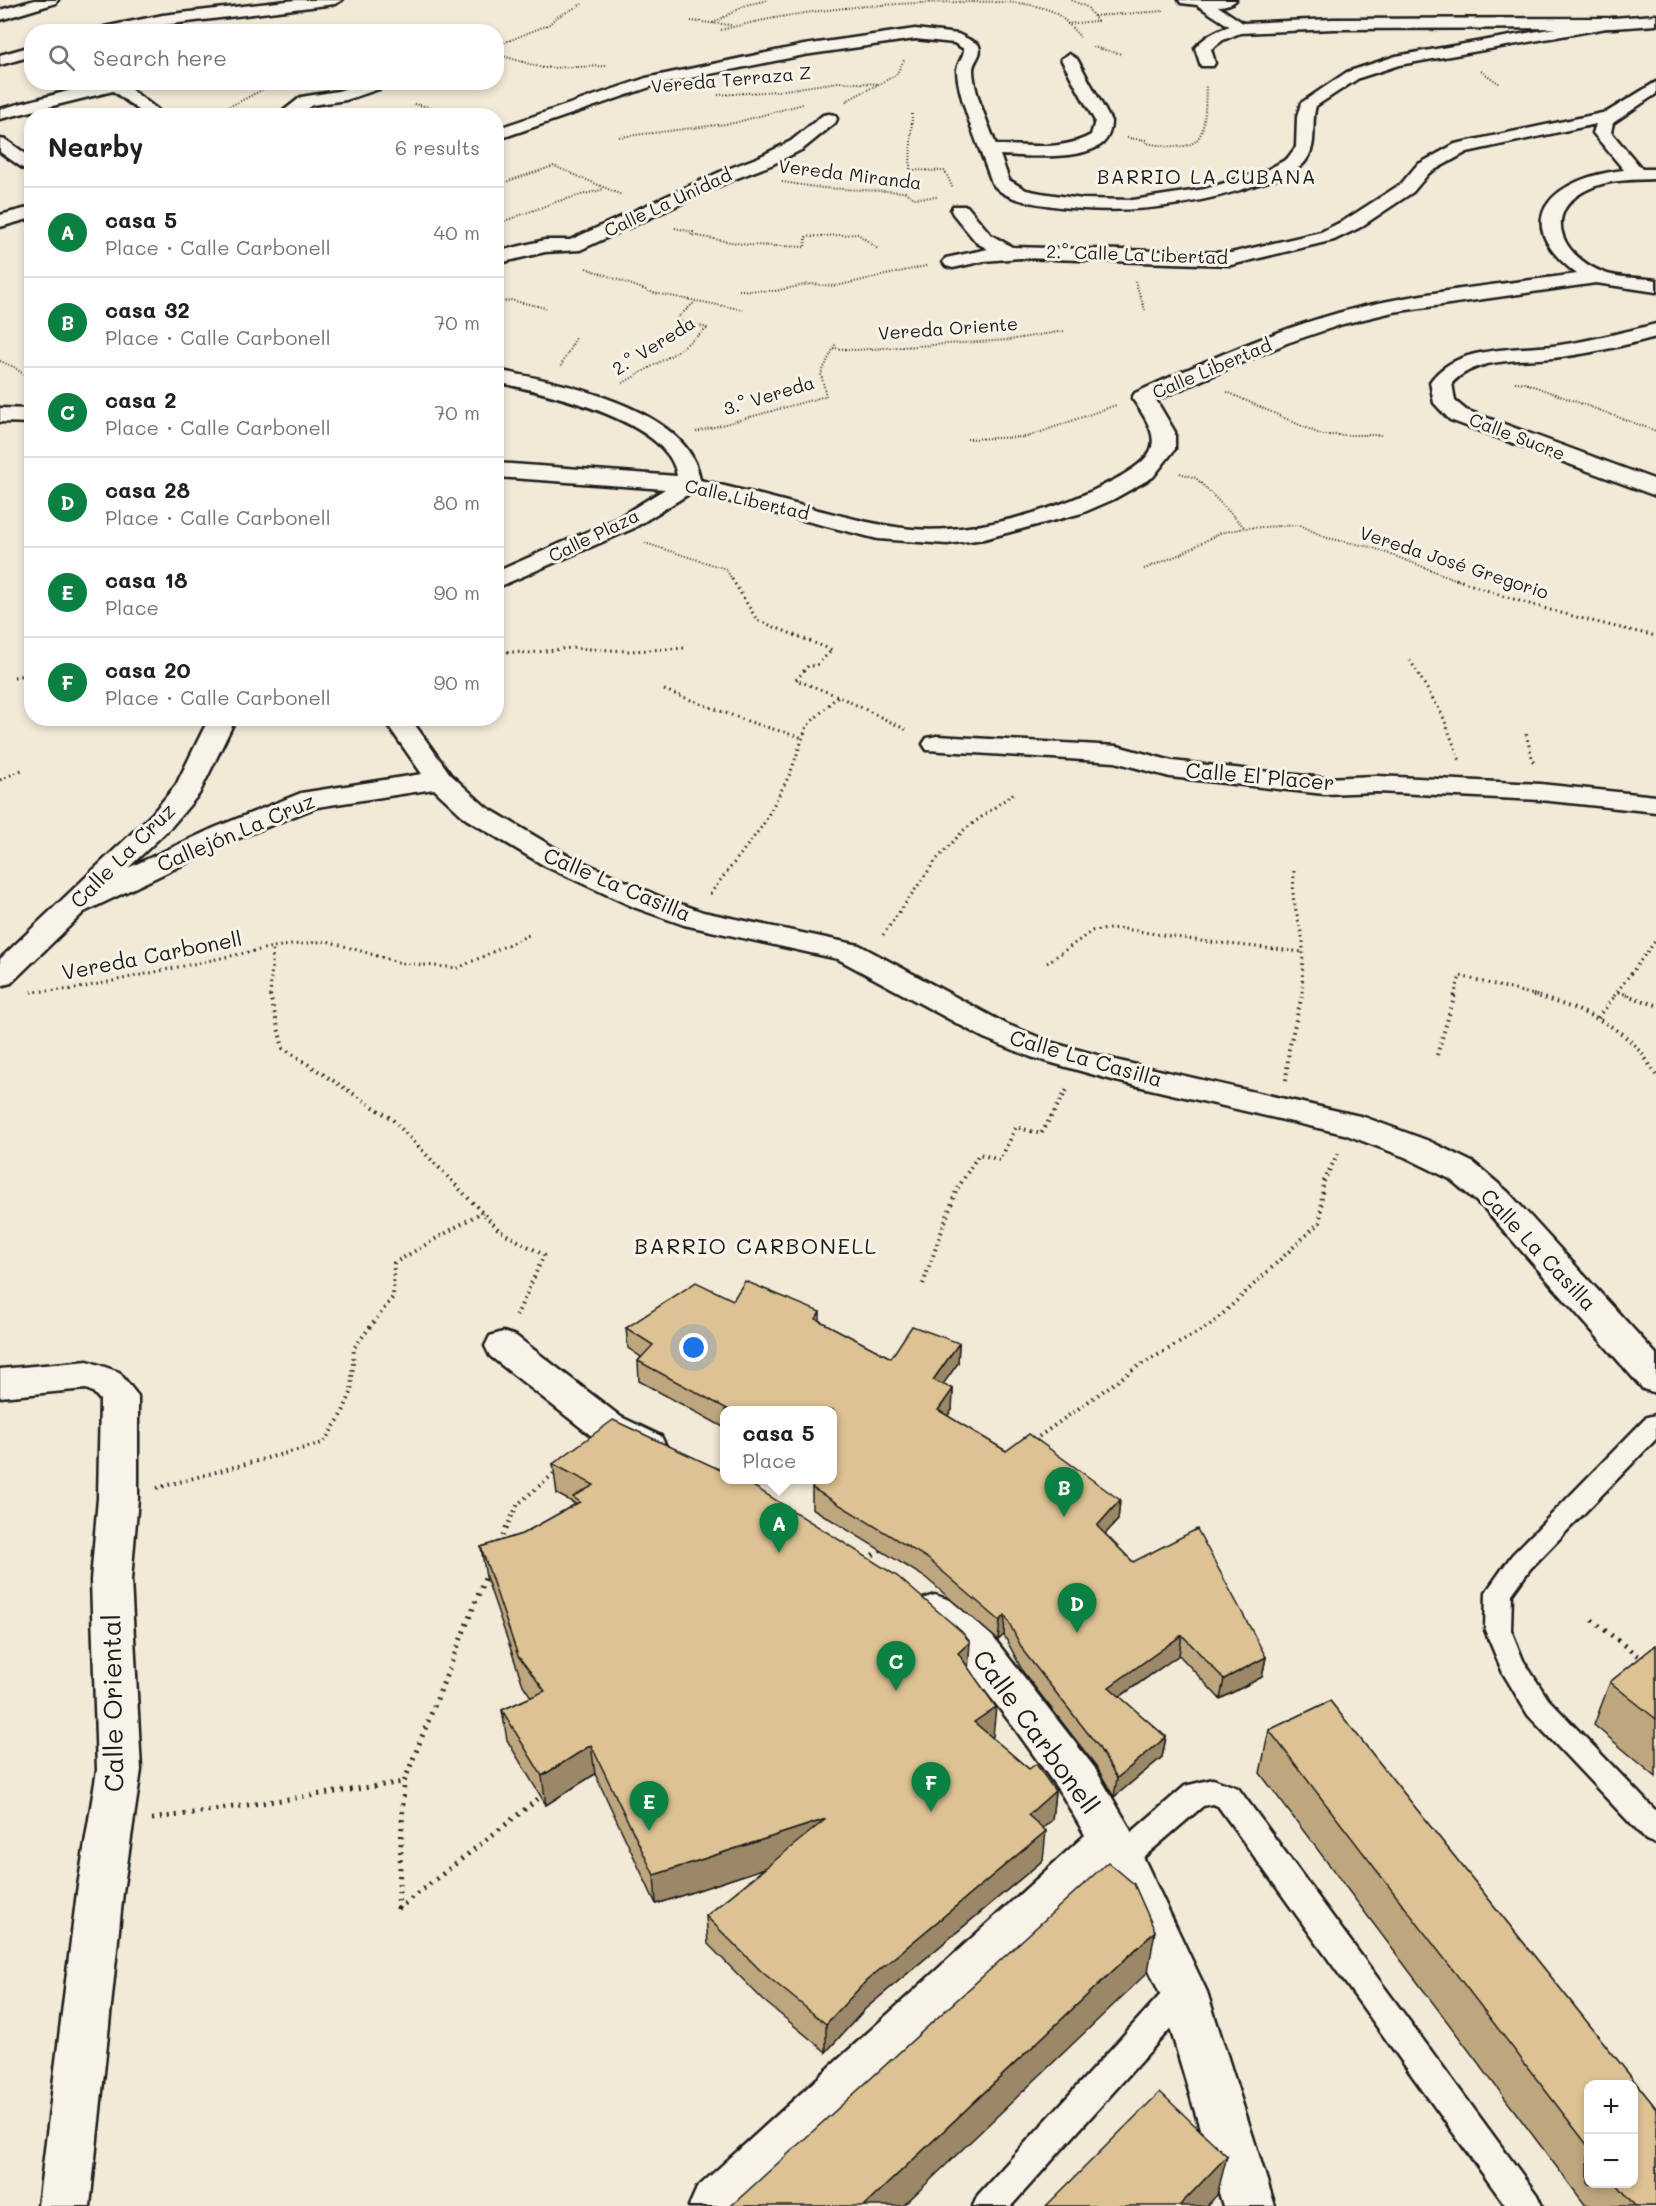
<!DOCTYPE html>
<meta charset="utf-8">
<style>
:root{--surface:#fff;--page:#f6f6f6;--text:#202124;--muted:#757577;--line:#e0e0e0;--accent:#0b8043}
body{margin:0;font-family:Mali,sans-serif;background:var(--page);color:var(--text)}
.controls{position:absolute;right:18px;bottom:18px;display:grid;overflow:hidden;border-radius:12px;box-shadow:0 3px 9px #0003}
.controls button{width:54px;height:54px;display:grid;place-items:center;padding:0;border:0;border-bottom:2px solid var(--line);background:var(--surface);color:var(--text);font:30px sans-serif}
.you{position:absolute;left:694px;top:1348px;width:21px;height:21px;margin:-15px;border:4px solid #fff;border-radius:50%;background:#1a73e8;box-shadow:0 0 0 9px #1a73e833}
.badge{display:grid;place-items:center;width:39px;height:39px;border-radius:50%;background:var(--accent);color:#fff;font-size:20px;font-weight:700}
.pin{position:absolute;translate:-50% -50px;filter:drop-shadow(0 2px 3px #0008)}
.pin::after{content:'';position:absolute;top:32px;width:21px;height:18px;background:inherit;clip-path:polygon(0 0,100% 0,50% 100%)}
.popup{position:absolute;left:720px;top:1406px;width:117px;height:78px;box-sizing:border-box;display:grid;place-content:center;border-radius:12px;background:var(--surface);filter:drop-shadow(0 2px 4px #0005);font-size:20px;white-space:nowrap;color:var(--muted)}
.popup b{font-size:22px;color:var(--text)}
.popup::after{content:'';position:absolute;left:50%;top:100%;margin-left:-12px;border:12px solid transparent;border-top-color:var(--surface)}
.list{margin:0;padding:0;list-style:none}
h2{display:flex;justify-content:space-between;align-items:center;height:78px;margin:0;padding:0 24px;font-size:26px}
h2 small{font-size:20px;font-weight:400;color:var(--muted)}
.list li{display:grid;grid-template-columns:39px 1fr auto;gap:18px;align-items:center;box-sizing:border-box;height:90px;padding:0 24px;border-top:2px solid var(--line)}
.list b{display:block;font-size:22px;white-space:nowrap}
.list p{margin:0;font-size:20px;white-space:nowrap;color:var(--muted)}
.list em{font-size:20px;font-style:normal;color:var(--muted)}
.icon{flex:none;width:33px;height:33px;fill:none;stroke:currentColor;stroke-width:2;stroke-linecap:round;stroke-linejoin:round}
.map{position:relative;flex:none;width:1656px;height:2206px;overflow:hidden}
.search{position:absolute;background:var(--surface);box-shadow:0 3px 9px #0003;left:24px;top:24px;width:480px;height:66px;display:flex;align-items:center;gap:15px;box-sizing:border-box;padding:0 21px;border-radius:24px;color:var(--muted);font-size:22px}
.panel{position:absolute;background:var(--surface);box-shadow:0 3px 9px #0003;left:24px;top:108px;width:480px;height:618px;border-radius:24px}
.map>svg:first-child{display:block}
.lines{fill:none;stroke-linecap:round;stroke-linejoin:round}
.lane-casing{stroke:#1c1c1c;stroke-width:5}
.street-casing{stroke:#1c1c1c;stroke-width:5}
.secondary-casing{stroke:#1c1c1c;stroke-width:5}
.path-far3{stroke:#1c1c1c;stroke-width:2;stroke-dasharray:1 2;stroke-linecap:butt}
.path-far2{stroke:#1c1c1c;stroke-width:3;stroke-dasharray:1.5 4;stroke-linecap:butt}
.path-far1{stroke:#1c1c1c;stroke-width:4;stroke-dasharray:1.5 4.5;stroke-linecap:butt}
.path{stroke:#1c1c1c;stroke-width:5;stroke-dasharray:2 6;stroke-linecap:butt}
.lane{fill:#f7f3e8;fill-rule:evenodd}
.street{fill:#f7f3e8;fill-rule:evenodd}
.secondary{fill:#f7f3e8;fill-rule:evenodd}
.wall{fill:#bea77e;stroke:#1c1c1c;stroke-width:1.5;fill-rule:evenodd}
.shaded-wall{fill:#9b8867;stroke:#1c1c1c;stroke-width:1.5}
.building{fill:#ddc293;stroke:#1c1c1c;stroke-width:1.5}
.labels{text-anchor:middle;stroke-width:6;stroke-linejoin:round;paint-order:stroke}
.far-street-label{font-size:18px;fill:#1c1c1c;stroke:#f7f3e8}
.far-quarter-label{font-size:20px;letter-spacing:1.5px;fill:#1c1c1c;stroke:#f7f3e8}
.street-label{font-size:21px;fill:#1c1c1c;stroke:#f7f3e8}
.neighbourhood-label{font-size:22px;letter-spacing:1.5px;fill:#1c1c1c;stroke:#f7f3e8}
.near-street-label{font-size:26px;fill:#1c1c1c;stroke:#f7f3e8}
</style>
<div class="map">
<svg width="1656" height="2206" viewBox="0 0 1656 2206">
<rect width="100%" height="100%" fill="#f2e9d7"/>
<filter id="ink" filterUnits="userSpaceOnUse"><feTurbulence type="fractalNoise" baseFrequency=".0167" numOctaves="2"/><feDisplacementMap in="SourceGraphic" scale="12" xChannelSelector="R" yChannelSelector="G"/><feConvolveMatrix kernelMatrix="1 2 1 2 8 2 1 2 1" color-interpolation-filters="sRGB"/></filter>
<g filter="url(#ink)">
<g class="lines">
<defs>
<g id="lane">
<polygon points="1656,1415 1656,1439 1530,1569 1512,1594 1511,1630 1523,1660 1548,1699 1656,1811 1656,1844 1646,1840 1528,1715 1503,1673 1485,1630 1486,1592 1512,1555 1647,1417"/>
<polygon points="1213,1779 1238,1788 1537,2195 1542,2206 1506,2206 1218,1806 1212,1804 1203,1806 1131,1868 1121,1872 1111,1868 1107,1859 1111,1850 1185,1786"/>
<polygon points="1183,1978 1194,1982 1198,1992 1194,2002 1011,2206 973,2206 978,2195 1172,1982"/>
</g>
<g id="street">
<polygon points="35,0 58,0 56,3 0,20 0,10"/>
<polygon points="296,0 342,0 335,4 163,25 129,32 97,32 104,27 163,15"/>
<path d="M1194 0H1236C1229 8 1206 7 1196 4Z"/>
<path d="M1613 18 1621 23 1618 26 1399 65 1359 78 1316 106C1310 125 1319 146 1304 163 1293 175 1274 179 1259 184 1189 208 1119 216 1046 205 1028 202 1003 199 992 183 982 153 958 100 957 71 957 63 964 57 964 49L954 43 915 39 804 55 656 85 496 140V129L646 78 804 45 915 29 958 34 978 44C984 55 973 60 973 70 974 95 988 122 996 145 1027 145 1064 151 1091 135L1095 121 1061 59 1069 54 1077 59 1111 121C1111 129 1109 137 1103 143 1082 161 1026 156 1000 155L1009 180 1026 190 1041 193 1082 199 1133 200 1205 189 1267 170 1287 159 1296 147 1297 117 1301 103 1347 72 1396 56Z"/>
<path d="M1240 23 1245 25 1248 28 1245 31 1223 40 1211 49 1215 63 1213 66H1201L1195 48C1206 34 1224 27 1240 23Z"/>
<polygon points="32,46 32,56 0,65 0,55"/>
<polygon points="102,82 121,82 158,110 156,114 144,114 113,91 0,119 0,109"/>
<polygon points="366,82 393,82 391,85 346,100 312,105 297,116 277,116 301,97 338,91"/>
<path d="M1656 82V94L1613 123 1611 132 1642 169H1656V179C1635 180 1612 179 1593 187 1541 208 1558 254 1602 272 1618 279 1639 277 1656 280V292L1596 283 1393 312 1343 324 1287 343 1156 400 1175 432V449L1153 477 1112 500 1082 513 984 539 947 544 878 539 692 492 632 529 496 588V572L616 519 665 489 496 477V463L677 476C670 420 543 392 496 382V370C554 381 691 407 700 480 738 489 776 499 814 509 847 517 878 526 912 529 977 534 1060 510 1116 479 1163 453 1161 439 1132 398L1135 393C1210 359 1285 325 1365 306 1435 290 1506 284 1577 274 1504 219 1556 177 1624 170L1593 133 1596 124 1467 152 1429 173 1413 192 1359 228 1334 240 1231 265 1020 258 984 261 953 268 946 266 943 262 946 258 988 249 977 243 953 214 951 210 953 206H967L991 235 1012 247 1231 253 1321 232 1345 220 1401 184 1417 165 1455 144 1607 112Z"/>
<polygon points="829,114 835,115 837,119 835,123 803,149 771,165 732,180 580,250 545,252 496,264 496,252 545,240 570,240 720,172 759,157 791,141 823,115"/>
<polygon points="0,139 6,140 32,158 32,170 24,169 0,152"/>
<polygon points="32,207 32,218 0,227 0,215"/>
<path d="M1656 324V337L1652 338C1622 346 1592 353 1561 357 1527 362 1478 355 1452 383L1455 401 1466 410 1656 480V496L1450 420 1434 403 1430 382C1457 343 1519 351 1560 345 1593 340 1624 332 1656 324Z"/>
<polygon points="0,408 32,409 32,423 0,422"/>
<polygon points="209,718 236,718 199,794 172,826 128,868 214,828 301,793 422,774 383,718 410,718 450,774 486,807 565,854 658,896 703,912 859,945 1006,1024 1053,1043 1119,1061 1364,1117 1429,1141 1474,1163 1508,1192 1656,1354 1656,1393 1643,1389 1484,1208 1450,1179 1405,1157 1344,1134 1116,1081 1031,1057 984,1038 838,959 684,925 636,908 545,866 466,819 434,789 317,807 234,840 84,912 11,983 0,986 0,959 152,814 176,785"/>
<polygon points="937,736 1117,746 1172,761 1324,778 1377,776 1540,784 1656,796 1656,812 1540,800 1377,792 1324,794 1170,777 1115,762 927,750 923,744 927,738"/>
<polygon points="503,1332 516,1336 621,1417 661,1436 666,1446 661,1456 647,1461 593,1437 490,1356 485,1346 490,1336"/>
<polygon points="88,1361 119,1372 138,1396 138,1498 131,1580 141,1770 123,1892 90,2206 38,2206 77,1892 97,1770 91,1580 98,1498 100,1400 93,1392 86,1389 0,1397 0,1369"/>
<polygon points="935,1595 950,1600 992,1636 1094,1767 1128,1825 1207,1992 1275,2206 1223,2206 1160,1994 1106,1874 752,2206 689,2206 697,2188 1085,1835 1062,1795 1016,1730 962,1660 920,1624 914,1612 920,1600"/>
</g>
<polygon id="secondary" points="1179,0 1209,0 1243,23 1334,19 1613,18 1656,15 1656,25 1613,28 1334,29 1240,33 1197,5 1181,3"/>
</defs>
<use href="#lane" class="lane-casing"/>
<use href="#street" class="street-casing"/>
<use href="#secondary" class="secondary-casing"/>
<g class="path-far3">
<polyline points="1094,16 1165,11"/>
<polyline points="691,21 731,25"/>
<polyline points="713,23 746,5 768,0"/>
<polyline points="1067,24 1097,21 1087,7 1071,0"/>
<path d="M721 30C801 9 880 3 962 2 991 2 1022 0 1049 10 1062 15 1071 27 1080 37"/>
<polyline points="496,46 550,24 555,18 582,4"/>
<polyline points="1093,47 1121,54"/>
<polyline points="496,54 543,68 608,66"/>
<polyline points="1481,71 1500,84"/>
<polyline points="718,95 778,91 838,82 879,84"/>
<polyline points="846,101 896,75 904,60"/>
<polyline points="414,104 473,116"/>
<polyline points="912,114 910,170 945,171 953,189"/>
<polyline points="204,116 237,103 277,82"/>
<polyline points="619,137 734,123 803,104"/>
<path d="M1127 138 1146 140V143C1207 155 1204 138 1206 85"/>
<polyline points="782,182 822,188 905,192 914,198 937,197"/>
<polyline points="496,185 554,166 622,195"/>
<polyline points="496,224 559,201 604,189"/>
<polyline points="675,228 693,232 691,235 748,245 805,247 806,237 858,234 878,249"/>
<polyline points="586,268 654,293 745,310"/>
<polyline points="1135,281 1145,310"/>
<polyline points="739,290 775,291 809,284 836,286 926,266"/>
<polyline points="496,304 510,300 546,308"/>
<polyline points="833,348 855,350 1009,340 1064,331"/>
<polyline points="0,361 14,367 32,381"/>
<polyline points="561,366 576,337"/>
<polyline points="1515,382 1525,383 1656,431"/>
<polyline points="623,383 675,353 708,328 675,320 695,302"/>
<polyline points="1227,392 1322,435 1382,435"/>
<polyline points="696,432 826,396 821,374 836,343"/>
<polyline points="967,439 1027,437 1116,405"/>
<polyline points="1180,473 1196,478 1244,527"/>
<polyline points="645,543 726,569 733,581"/>
<polyline points="1144,569 1181,554 1220,533 1245,528 1300,525 1327,538 1371,547 1460,581"/>
</g>
<g class="path-far2">
<polyline points="732,579 757,620 832,650 816,666 808,666 796,680 838,696 909,731"/>
<path d="M1456 579C1521 604 1588 621 1656 636"/>
<polyline points="496,651 529,653 571,648 629,651 686,648"/>
<polyline points="1410,660 1442,714 1460,761"/>
<polyline points="14,677 32,674"/>
<polyline points="664,690 750,722 803,738"/>
<polyline points="1526,734 1534,765"/>
<polyline points="0,780 24,769"/>
<polyline points="1294,871 1293,897 1303,941 1302,996"/>
<polyline points="710,894 763,825 790,774 807,726 838,696"/>
<polyline points="883,935 936,860 964,830 1014,793"/>
<polyline points="1047,963 1092,931 1118,928 1201,941 1303,952"/>
<polyline points="31,992 75,989 273,947 327,941 401,963 458,968 531,934"/>
<polyline points="1618,992 1631,996"/>
<polyline points="270,996 273,947"/>
<polyline points="1454,996 1460,976 1538,996"/>
<polyline points="1614,996 1656,940"/>
</g>
<g class="path-far1">
<polyline points="270,995 283,1048 392,1119 500,1231 544,1255 516,1317"/>
<path d="M1533 995C1568 1006 1612 1019 1637 1048 1645 1056 1650 1066 1656 1075"/>
<polyline points="1626,995 1656,1005"/>
<polyline points="1598,1018 1615,995"/>
<polyline points="1437,1055 1455,995"/>
<polyline points="1286,1080 1289,1049 1302,995"/>
<polyline points="923,1284 956,1191 979,1154 1000,1160 1016,1127 1041,1134 1068,1088"/>
<polyline points="1034,1440 1137,1367 1212,1324 1320,1222 1323,1183 1338,1153"/>
<polyline points="157,1488 323,1443 341,1416 351,1393 354,1348 393,1297 394,1263 482,1212"/>
<polyline points="506,1528 518,1504 557,1471"/>
</g>
<g class="path">
<polyline points="499,1543 507,1526"/>
<polyline points="866,1560 884,1547"/>
<polyline points="1592,1620 1644,1661"/>
<polyline points="152,1819 404,1782"/>
<polyline points="398,1909 543,1795"/>
<polyline points="398,1909 404,1782 487,1573"/>
</g>
<use href="#lane" class="lane"/>
<use href="#street" class="street"/>
<use href="#secondary" class="secondary"/>
</g>
<g class="wall">
<polygon points="733,1300 820,1312 820,1321 891,1358 959,1343 958,1363 943,1384 953,1389 952,1410 947,1416 1006,1451 1120,1500 1118,1520 1105,1534 1133,1562 1266,1657 1262,1677 1220,1699 1179,1655 1120,1697 1166,1737 1162,1757 1114,1797 1096,1766 1023,1672 1004,1635 998,1640 926,1578 812,1508 812,1488 833,1479 833,1410 725,1410 725,1428 639,1381 638,1361 641,1357 628,1348 626,1328"/>
<polygon points="553,1464 968,1667 993,1736 991,1737 1055,1791 1052,1820 1043,1828 1043,1860 865,2009 826,2052 763,2000 708,1944 706,1916 765,1868 656,1904 595,1774 546,1805 507,1740 502,1710 531,1697 523,1685 486,1577 481,1547 522,1534 574,1505 574,1503 557,1494"/>
<polygon points="1656,1645 1656,1777 1594,1725 1610,1682"/>
<path d="M1330 1701 1656 2108V2206H1586L1260 1773 1269 1730ZM1588 2085H1634V2184H1588Z"/>
</g>
<g class="shaded-wall">
<polygon points="959,1343 958,1363 932,1400 933,1380"/>
<polygon points="953,1389 952,1410 937,1430 938,1410"/>
<polygon points="1120,1500 1118,1520 1094,1546 1097,1526"/>
<polygon points="1005,1615 1004,1635 998,1640 1000,1621"/>
<polygon points="1182,1635 1179,1655 1106,1706 1109,1687"/>
<polygon points="970,1642 968,1672 958,1653"/>
<polygon points="1266,1657 1262,1677 1220,1699 1224,1679"/>
<polygon points="996,1707 993,1736 972,1751 974,1722"/>
<polygon points="1166,1737 1162,1757 1114,1797 1117,1778"/>
<polygon points="591,1745 595,1774 546,1805 542,1776"/>
<polygon points="1055,1791 1052,1820 1025,1844 1028,1815"/>
<polygon points="826,1819 826,1848 656,1904 654,1875"/>
<polygon points="1046,1831 1043,1860 865,2009 826,2052 826,2024 866,1981"/>
<polygon points="1155,1931 1148,1972 903,2206 864,2206"/>
<polygon points="1227,2156 1217,2195 1207,2206 1179,2206"/>
</g>
<g class="building">
<polygon points="745,1281 820,1312 816,1319 891,1358 912,1326 959,1343 933,1380 953,1389 938,1410 1006,1451 1029,1434 1120,1500 1097,1526 1133,1562 1197,1529 1266,1657 1224,1679 1182,1635 1109,1687 1166,1737 1117,1778 1098,1746 1024,1652 1005,1615 1000,1621 927,1558 812,1488 816,1479 833,1479 833,1410 729,1410 638,1361 653,1345 626,1328 696,1282 733,1300"/>
<polygon points="613,1420 725,1472 725,1479 742,1479 897,1576 962,1632 970,1642 958,1653 996,1707 974,1722 1029,1769 1036,1764 1055,1791 1028,1815 1046,1831 866,1981 826,2024 762,1972 706,1916 826,1819 654,1875 591,1745 542,1776 502,1710 545,1691 518,1656 481,1547 522,1534 580,1502 573,1497 594,1485 553,1464"/>
<polygon points="1656,1645 1656,1719 1610,1682"/>
<polygon points="1330,1701 1656,2108 1656,2206 1635,2206 1617,2184 1634,2184 1634,2085 1588,2085 1588,2146 1269,1730"/>
<polygon points="1108,1862 1134,1884 1155,1931 864,2206 731,2206"/>
<polygon points="1160,2092 1227,2156 1179,2206 1046,2206"/>
</g>
</g>
<g class="labels">
<g class="far-street-label">
<text transform="translate(731 80) rotate(-5)" y="6">Vereda Terraza Z</text>
<text transform="translate(850 175) rotate(7)" y="6">Vereda Miranda</text>
<text transform="translate(668 203) rotate(-25)" y="6">Calle La Unidad</text>
<text transform="translate(1137 255) rotate(2)" y="6">2.° Calle La Libertad</text>
<text transform="translate(948 329) rotate(-4)" y="6">Vereda Oriente</text>
<text transform="translate(654 346) rotate(-32)" y="6">2.° Vereda</text>
<text transform="translate(1212 369) rotate(-23)" y="6">Calle Libertad</text>
<text transform="translate(769 396) rotate(-17)" y="6">3.° Vereda</text>
<text transform="translate(1517 437) rotate(21)" y="6">Calle Sucre</text>
<text transform="translate(747 500) rotate(13)" y="6">Calle Libertad</text>
<text transform="translate(594 536) rotate(-26)" y="6">Calle Plaza</text>
<text transform="translate(1454 563) rotate(18)" y="6">Vereda José Gregorio</text>
</g>
<g class="far-quarter-label">
<text x="1207" y="184">BARRIO LA CUBANA</text>
</g>
<g class="street-label">
<text transform="translate(1260 777) rotate(5)" y="7">Calle El Placer</text>
<text transform="translate(236 833) rotate(-23)" y="7">Callejón La Cruz</text>
<text transform="translate(123 856) rotate(-45)" y="7">Calle La Cruz</text>
<text transform="translate(617 885) rotate(23)" y="7">Calle La Casilla</text>
<text transform="translate(152 956) rotate(-11)" y="7">Vereda Carbonell</text>
<text transform="translate(1086 1059) rotate(16)" y="7">Calle La Casilla</text>
<text transform="translate(1538 1250) rotate(47)" y="7">Calle La Casilla</text>
</g>
<g class="neighbourhood-label">
<text x="756" y="1254">BARRIO CARBONELL</text>
</g>
<g class="near-street-label">
<text transform="translate(113 1703) rotate(-91)" y="9">Calle Oriental</text>
<text transform="translate(1036 1732) rotate(54)" y="9">Calle Carbonell</text>
</g>
</g>
</svg>
<div class="controls">
<button>+</button>
<button>−</button>
</div>
<div class="you"></div>
<div class="pin badge" style="left:779px;top:1553px">A</div>
<div class="popup"><b>casa 5</b>Place</div>
<div class="pin badge" style="left:1064px;top:1517px">B</div>
<div class="pin badge" style="left:896px;top:1691px">C</div>
<div class="pin badge" style="left:1077px;top:1633px">D</div>
<div class="pin badge" style="left:649px;top:1831px">E</div>
<div class="pin badge" style="left:931px;top:1812px">F</div>
<div class="search"><svg class="icon" aria-label="search" viewBox="0 0 24 24"><circle cx="10" cy="10" r="6"/><path d="M15 15l6 6"/></svg>Search here</div>
<section class="panel">
<h2>Nearby<small>6 results</small></h2>
<ul class="list">
<li><span class="badge">A</span><div><b>casa 5</b><p>Place · Calle Carbonell</p></div><em>40 m</em></li>
<li><span class="badge">B</span><div><b>casa 32</b><p>Place · Calle Carbonell</p></div><em>70 m</em></li>
<li><span class="badge">C</span><div><b>casa 2</b><p>Place · Calle Carbonell</p></div><em>70 m</em></li>
<li><span class="badge">D</span><div><b>casa 28</b><p>Place · Calle Carbonell</p></div><em>80 m</em></li>
<li><span class="badge">E</span><div><b>casa 18</b><p>Place</p></div><em>90 m</em></li>
<li><span class="badge">F</span><div><b>casa 20</b><p>Place · Calle Carbonell</p></div><em>90 m</em></li>
</ul>
</section>
</div>
